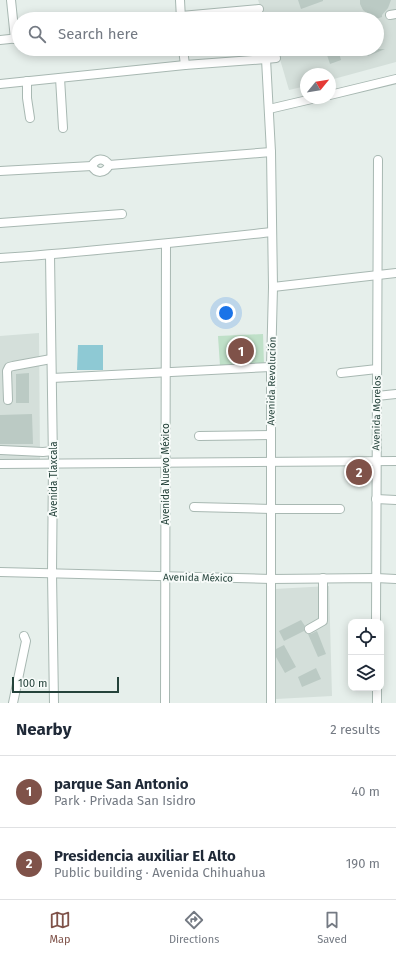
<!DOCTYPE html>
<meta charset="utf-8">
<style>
:root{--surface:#fff;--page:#f6f6f7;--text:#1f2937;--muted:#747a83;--line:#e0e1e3;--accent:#7f5249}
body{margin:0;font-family:"Fira Sans",sans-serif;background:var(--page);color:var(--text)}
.controls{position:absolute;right:12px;bottom:12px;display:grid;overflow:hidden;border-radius:8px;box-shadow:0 2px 10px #0003}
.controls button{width:36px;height:36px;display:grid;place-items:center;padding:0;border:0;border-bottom:1px solid var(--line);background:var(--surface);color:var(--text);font:20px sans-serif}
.compass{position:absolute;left:300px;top:68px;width:36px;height:36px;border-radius:50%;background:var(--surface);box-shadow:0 2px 10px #0003;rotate:60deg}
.scale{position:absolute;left:12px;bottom:10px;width:107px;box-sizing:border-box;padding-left:4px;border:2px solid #24423a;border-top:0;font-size:11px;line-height:14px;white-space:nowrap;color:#24423a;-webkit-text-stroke:3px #f7fbf9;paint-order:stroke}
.you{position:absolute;left:226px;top:313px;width:14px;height:14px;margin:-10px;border:3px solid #fff;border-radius:50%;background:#1a73e8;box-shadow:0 0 0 6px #1a73e833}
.badge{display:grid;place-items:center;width:26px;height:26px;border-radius:50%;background:var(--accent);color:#fff;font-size:13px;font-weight:700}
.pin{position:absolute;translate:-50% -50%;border:2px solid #fff;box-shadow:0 1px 4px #0006}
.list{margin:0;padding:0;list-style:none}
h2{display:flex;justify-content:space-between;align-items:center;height:52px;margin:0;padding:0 16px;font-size:17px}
h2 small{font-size:13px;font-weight:400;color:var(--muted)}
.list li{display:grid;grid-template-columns:26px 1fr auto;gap:12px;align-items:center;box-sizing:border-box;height:72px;padding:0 16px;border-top:1px solid var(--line)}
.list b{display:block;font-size:15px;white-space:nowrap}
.list p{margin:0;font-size:13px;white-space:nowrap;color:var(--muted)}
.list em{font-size:13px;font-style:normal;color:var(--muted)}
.icon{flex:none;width:22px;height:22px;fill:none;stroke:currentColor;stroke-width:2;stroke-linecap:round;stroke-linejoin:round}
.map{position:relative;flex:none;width:396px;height:703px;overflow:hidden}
.search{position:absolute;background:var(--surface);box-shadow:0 2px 10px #0003;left:12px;right:12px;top:12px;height:44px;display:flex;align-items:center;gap:10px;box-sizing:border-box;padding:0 14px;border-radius:22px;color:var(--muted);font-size:15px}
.sheet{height:196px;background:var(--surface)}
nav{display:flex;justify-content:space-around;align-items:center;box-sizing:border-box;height:56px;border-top:1px solid var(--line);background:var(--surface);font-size:11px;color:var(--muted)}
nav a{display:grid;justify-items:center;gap:2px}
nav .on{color:var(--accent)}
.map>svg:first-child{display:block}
.built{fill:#d4dfda}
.green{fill:#bfe0c8}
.water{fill:#8ec9d4}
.building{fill:#bbcac4}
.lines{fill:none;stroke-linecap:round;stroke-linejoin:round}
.minor-casing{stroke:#a8b8b2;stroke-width:10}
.minor{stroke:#fff;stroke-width:8}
.labels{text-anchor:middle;stroke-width:4;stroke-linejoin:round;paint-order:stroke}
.street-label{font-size:10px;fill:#24423a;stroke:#f7fbf9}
</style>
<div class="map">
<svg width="396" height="703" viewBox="0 0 396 703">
<rect width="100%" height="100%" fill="#e6efeb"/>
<g class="built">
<polygon points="258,0 396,0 396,62 330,80 330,74 306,74 306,86 289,90 277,49 377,49 377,19 265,19"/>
<polygon points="39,333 40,460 0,460 0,336"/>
<polygon points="329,586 332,696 276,699 274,589"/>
</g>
<polygon class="green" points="263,334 264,365 220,366 218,336"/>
<polygon class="water" points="78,345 103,345 103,370 77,370"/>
<g class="building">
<polygon points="298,0 323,0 323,1 301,9"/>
<polygon points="360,0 391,0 388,8 382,15 382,17 376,19 374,15 368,14 363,10 360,4"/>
<polygon points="325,49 338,49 341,60 330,64"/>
<polygon points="365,49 385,49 368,56"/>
<polygon points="29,373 29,403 16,403 16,374"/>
<polygon points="32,414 33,444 0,444 0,415"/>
<polygon points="349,467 369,467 369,480 349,481"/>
<polygon points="301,620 305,626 304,631 284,641 279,631"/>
<polygon points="317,631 326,654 318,657 308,634 311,634"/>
<polygon points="284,645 296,667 285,673 276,657 276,649"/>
<polygon points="316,668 321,679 302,687 298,677"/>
</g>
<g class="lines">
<defs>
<g id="minor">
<polyline points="11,0 15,39"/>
<polyline points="180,0 181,19"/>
<polyline points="390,15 396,14"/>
<polyline points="181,16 259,9"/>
<polyline points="0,40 19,38"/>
<polyline points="183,49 185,65"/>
<polyline points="266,59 271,152 273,287 271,367 271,703"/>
<polyline points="60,78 63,128"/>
<polyline points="27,81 27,98 30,118"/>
<polyline points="0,84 185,65 266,59 276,58"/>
<polyline points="330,95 396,79"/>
<polyline points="269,109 316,98"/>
<polyline points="109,165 271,152"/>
<path d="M92 166C96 174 105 174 109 165"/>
<path d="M92 166C96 158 104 157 109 165"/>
<polyline points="0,171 92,166"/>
<polyline points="0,223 122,214"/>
<polyline points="50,255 53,463 52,573 54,703"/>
<path d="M0 258C91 252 181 242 272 232"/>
<polyline points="273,287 396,273"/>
<polyline points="341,373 377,369"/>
<polyline points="52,378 271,367"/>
<polyline points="377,396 396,394"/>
<polyline points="8,400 7,371 9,367 13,366 51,359"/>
<polyline points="199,436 271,435"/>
<polyline points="1,450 43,452 53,451"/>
<polyline points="0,464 396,461"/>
<polyline points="376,499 396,500"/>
<polyline points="194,507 271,509 340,509"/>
<polyline points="0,572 271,579 376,578 396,579"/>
<path d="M376 622C376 468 376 314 378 160"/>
<polyline points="309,629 323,621 323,578"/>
<polyline points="377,688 377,703"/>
<polyline points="13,703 26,641 24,636"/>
<polyline points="165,703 166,244"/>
</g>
</defs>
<use href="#minor" class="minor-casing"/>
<use href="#minor" class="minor"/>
</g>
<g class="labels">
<g class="street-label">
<text transform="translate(271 381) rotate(-89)" y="4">Avenida Revolución</text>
<text transform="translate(376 413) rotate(-89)" y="4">Avenida Morelos</text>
<text transform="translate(165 474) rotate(-90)" y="4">Avenida Nuevo México</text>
<text transform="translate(53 479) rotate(-90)" y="4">Avenida Tlaxcala</text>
<text transform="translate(198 577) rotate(1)" y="4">Avenida México</text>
</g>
</g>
</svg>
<div class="controls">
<button><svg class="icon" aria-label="locate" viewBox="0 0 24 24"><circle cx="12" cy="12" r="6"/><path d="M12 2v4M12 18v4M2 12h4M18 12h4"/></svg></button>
<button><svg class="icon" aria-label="layers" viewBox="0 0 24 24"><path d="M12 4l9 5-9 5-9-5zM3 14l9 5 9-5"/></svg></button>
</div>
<svg class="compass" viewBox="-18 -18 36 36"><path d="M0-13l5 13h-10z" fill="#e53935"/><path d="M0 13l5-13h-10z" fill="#747a83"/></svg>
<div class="scale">100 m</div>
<div class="you"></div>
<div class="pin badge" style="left:241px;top:351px">1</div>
<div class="pin badge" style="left:359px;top:472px">2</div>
<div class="search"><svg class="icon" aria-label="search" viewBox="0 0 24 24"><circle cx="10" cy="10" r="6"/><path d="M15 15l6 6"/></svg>Search here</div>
</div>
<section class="sheet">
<h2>Nearby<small>2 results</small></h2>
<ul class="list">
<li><span class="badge">1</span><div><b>parque San Antonio</b><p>Park · Privada San Isidro</p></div><em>40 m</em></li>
<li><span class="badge">2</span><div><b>Presidencia auxiliar El Alto</b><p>Public building · Avenida Chihuahua</p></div><em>190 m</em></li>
</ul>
</section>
<nav>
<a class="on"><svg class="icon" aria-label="map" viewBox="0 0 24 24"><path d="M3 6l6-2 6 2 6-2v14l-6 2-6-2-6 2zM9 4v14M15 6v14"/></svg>Map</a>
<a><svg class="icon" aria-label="directions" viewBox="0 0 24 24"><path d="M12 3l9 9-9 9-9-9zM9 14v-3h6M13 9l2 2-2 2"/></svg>Directions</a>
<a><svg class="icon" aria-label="saved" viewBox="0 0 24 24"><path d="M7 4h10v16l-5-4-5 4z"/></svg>Saved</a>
</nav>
